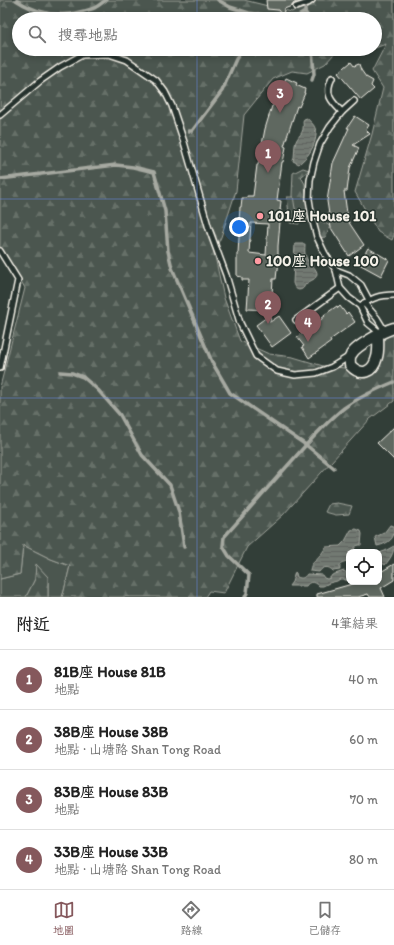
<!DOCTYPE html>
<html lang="zh-TW">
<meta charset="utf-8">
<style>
:root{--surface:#fff;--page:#f2f2f2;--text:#222;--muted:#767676;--line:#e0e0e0;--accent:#85585c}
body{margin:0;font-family:Itim,"LXGW WenKai TC",sans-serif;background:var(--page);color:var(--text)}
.controls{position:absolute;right:12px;bottom:12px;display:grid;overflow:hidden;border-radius:8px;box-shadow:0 2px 6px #0003}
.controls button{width:36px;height:36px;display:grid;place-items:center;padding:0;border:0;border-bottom:1px solid var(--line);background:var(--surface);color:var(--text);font:20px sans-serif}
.you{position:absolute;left:239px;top:227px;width:14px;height:14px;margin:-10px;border:3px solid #fff;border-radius:50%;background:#1a73e8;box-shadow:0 0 0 6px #1a73e833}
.badge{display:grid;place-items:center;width:26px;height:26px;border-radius:50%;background:var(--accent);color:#fff;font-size:13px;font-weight:700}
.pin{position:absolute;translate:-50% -33px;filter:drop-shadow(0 1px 2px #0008)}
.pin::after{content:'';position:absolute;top:21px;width:14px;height:12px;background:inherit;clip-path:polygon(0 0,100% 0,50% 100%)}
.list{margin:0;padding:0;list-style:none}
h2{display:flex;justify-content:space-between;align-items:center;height:52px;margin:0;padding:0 16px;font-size:17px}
h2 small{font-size:13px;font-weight:400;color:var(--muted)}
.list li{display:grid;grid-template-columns:26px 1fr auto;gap:12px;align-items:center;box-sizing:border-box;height:60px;padding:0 16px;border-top:1px solid var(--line)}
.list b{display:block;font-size:15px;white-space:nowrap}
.list p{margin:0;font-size:13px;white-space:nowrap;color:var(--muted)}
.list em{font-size:13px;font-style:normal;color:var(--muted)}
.icon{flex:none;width:22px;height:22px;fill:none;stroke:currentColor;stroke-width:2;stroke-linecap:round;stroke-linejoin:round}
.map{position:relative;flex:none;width:394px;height:597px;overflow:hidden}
.search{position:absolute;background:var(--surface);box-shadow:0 2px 6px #0003;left:12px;right:12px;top:12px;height:44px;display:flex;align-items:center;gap:10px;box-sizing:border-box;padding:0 14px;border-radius:22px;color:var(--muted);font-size:15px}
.sheet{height:292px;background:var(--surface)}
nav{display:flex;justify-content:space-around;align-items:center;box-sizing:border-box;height:56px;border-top:1px solid var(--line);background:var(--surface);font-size:11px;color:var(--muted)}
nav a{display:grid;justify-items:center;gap:2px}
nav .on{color:var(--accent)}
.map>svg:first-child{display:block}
.green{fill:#4c564f;stroke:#a0a49c}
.forest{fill:url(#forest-firs);stroke:#a0a49c}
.park{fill:url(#park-crowns);stroke:#a0a49c}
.water{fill:url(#water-rules);stroke:#a6a9a1}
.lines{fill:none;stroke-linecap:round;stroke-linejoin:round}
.stream{stroke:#a6a9a1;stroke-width:3.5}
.building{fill:#5f6861;stroke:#f4f1e8;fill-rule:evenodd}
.service-casing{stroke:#f4f1e8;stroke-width:8}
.minor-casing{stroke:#f4f1e8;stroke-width:13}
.service{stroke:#26332d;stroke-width:5}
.minor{stroke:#26332d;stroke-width:10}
.grid{fill:none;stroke:#6887de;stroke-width:1;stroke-opacity:0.55}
.poi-dot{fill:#ff9aa2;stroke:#26332d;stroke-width:1.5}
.labels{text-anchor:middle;stroke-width:3;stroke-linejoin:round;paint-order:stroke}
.poi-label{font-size:15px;font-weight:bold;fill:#f4f1e8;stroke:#26332d;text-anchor:start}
</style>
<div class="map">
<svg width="394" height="597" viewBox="0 0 394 597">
<defs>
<pattern id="forest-firs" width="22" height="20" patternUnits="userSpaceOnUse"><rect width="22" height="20" fill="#4c564f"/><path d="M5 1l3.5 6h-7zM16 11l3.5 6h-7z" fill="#666f68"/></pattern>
<pattern id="park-crowns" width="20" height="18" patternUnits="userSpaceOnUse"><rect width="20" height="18" fill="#4c564f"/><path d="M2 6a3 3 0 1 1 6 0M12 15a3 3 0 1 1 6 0" fill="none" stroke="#666f68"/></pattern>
<pattern id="water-rules" width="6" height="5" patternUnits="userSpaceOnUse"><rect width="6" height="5" fill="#727972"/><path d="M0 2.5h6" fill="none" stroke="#60635e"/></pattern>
</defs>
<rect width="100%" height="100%" fill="#323e38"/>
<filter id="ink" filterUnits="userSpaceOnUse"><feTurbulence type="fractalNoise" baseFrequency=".025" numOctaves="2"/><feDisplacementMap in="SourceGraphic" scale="8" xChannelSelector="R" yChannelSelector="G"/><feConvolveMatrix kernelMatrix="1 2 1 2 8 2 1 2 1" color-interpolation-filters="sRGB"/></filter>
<g filter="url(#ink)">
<polygon class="green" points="23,545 51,559 70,566 64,591 62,597 48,597 48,577 36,565 35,579 26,597 0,597 0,579 20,574"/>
<g class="forest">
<polygon points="0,0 244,0 292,12 308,0 394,0 394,235 392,240 378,232 355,192 372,134 383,88 372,71 386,44 375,48 375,19 19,19 19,49 373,49 370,50 335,53 325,64 307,73 292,71 273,79 244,115 236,191 221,237 214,252 224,298 240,341 269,354 293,357 323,366 345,368 359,377 379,361 385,336 394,333 394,401 370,419 283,515 247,547 224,593 209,591 205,597 62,597 64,591 70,566 51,559 23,545 20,574 0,579 0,387 25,288 15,271 0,253"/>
<polygon points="303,168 309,170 301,177 305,184 306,196 308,216 306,223 293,219 292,195 293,173"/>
<polygon points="316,220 320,220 330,226 326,237 318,238 315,233"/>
<polygon points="337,503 352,506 349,514 336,515 325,512 329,504"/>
<polygon points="36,564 48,577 48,597 26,597 35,579"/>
</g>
<path class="park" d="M287 197H293C294 200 294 204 295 208 298 215 302 215 299 224L290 223Z"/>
<g class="water">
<path d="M307 118C309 121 314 124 315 128 318 135 314 146 310 152 307 157 303 160 299 164L293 161C295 155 294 151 295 145 297 134 305 136 303 121L304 119Z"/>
<path d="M295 244H305C305 249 304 253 306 257 308 263 316 267 317 273 317 280 310 280 306 284 304 286 304 288 302 289 297 292 294 287 293 283Z"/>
<path d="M390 525 394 526C394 529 394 533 393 536 391 542 382 545 377 546L375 537 384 533Z"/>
<path d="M356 529 361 531 362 534 361 545C356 545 354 547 354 552H349V561C343 561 339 564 340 570L333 571C329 566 323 566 319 572L310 571C311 561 315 563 320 556 322 553 324 550 326 547L340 546 345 541 351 530Z"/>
<path d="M394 546C394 553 390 559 385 565L382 563 379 564V553L385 551Z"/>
<path d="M344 571 347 573H349V580L348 581 343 579H340L337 581 329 583 323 586H319C315 581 309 581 306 586H289L292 582 295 572 296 573 297 577C302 579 304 578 307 574L322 575 324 578 327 579 330 578 332 575Z"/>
</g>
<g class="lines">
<g class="stream">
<path d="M16 0C37 14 61 18 84 11 88 10 93 9 96 7 100 5 103 2 106 0"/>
<polyline points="218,0 230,7 249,13 281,17 298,16 305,12 305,10"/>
<polyline points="305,12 310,19"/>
<polyline points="312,80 314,74 312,49"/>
<polyline points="189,131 192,131 222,91 236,59 243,49"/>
<polyline points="0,179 116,165 133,167 154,172 165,211 168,251 172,268 212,362 230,393 306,445 224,537 223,546 229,556 249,575 247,593 245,597"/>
<polyline points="60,372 72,373 83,377 98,390 120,415 142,455 170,485 179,512 184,547"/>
<path d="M334 468 306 445C318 432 330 419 344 408 359 397 377 389 394 382"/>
</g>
</g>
<g class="building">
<polygon points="266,0 304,0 294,3 292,6 284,9 283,17 278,10 267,9"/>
<polygon points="351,62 354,66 359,64 361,70 366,77 373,81 371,86 374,89 361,100 338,73"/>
<path d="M286 78 297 83 296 85 305 89 304 93H305L299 107 297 106 284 146 286 147 283 162H282L277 200 281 201 280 210H281L278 246V255H279L278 270H277L276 279H273L271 310 247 309 249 280H242V277L237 276V253H238L240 222H239L240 207H241L242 198H247V196H253L257 165H258L265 129 272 106H273ZM251 223 268 224 266 255 249 253Z"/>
<polygon points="355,116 369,125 366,130 370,134 353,145 359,148 350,168 347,191 344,191 348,221 364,245 349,256 331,228 327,201 333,163 349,128 347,128"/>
<polygon points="368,248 389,260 381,276 359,264"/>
<polygon points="337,306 338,308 340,306 346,314 348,312 355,322 330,340 331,342 309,358 302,347 304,346 297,337 322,319 322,318 325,316 324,315"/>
<polygon points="271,314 270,322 279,316 291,333 272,347 256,325"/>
<polygon points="394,427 394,460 377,443"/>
<polygon points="394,564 394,580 381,588 385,597 370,597 368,594 358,597 317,597 317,594 359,582 379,582 379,573"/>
</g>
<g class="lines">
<defs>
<g id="service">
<polyline points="296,7 308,3 312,0"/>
<path d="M332 78C324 94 331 101 342 112"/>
<polyline points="354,101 342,112 330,127 320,144 314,162 310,180 309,199 312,218 317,237 325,254 336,270 340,288 349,298 360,306 368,323 380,333"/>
<polyline points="0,115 40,81 60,67 82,55 109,54 127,60 156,80 165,92 172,106 184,142 209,229 226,275 240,323 256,356 277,371 295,375 316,373 332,367 350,356"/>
<polyline points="0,251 18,280 0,368"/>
<polyline points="336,270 349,275 361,285 369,300"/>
<polyline points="364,303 377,318 385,331"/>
<path d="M360 306C372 298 379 295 394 295"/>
<polyline points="296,320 340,288"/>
</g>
<path id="minor" d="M378 335C378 342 379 350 377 357 373 373 361 377 350 365 350 361 349 358 351 355 355 346 384 331 394 328"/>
</defs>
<use href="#service" class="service-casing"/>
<use href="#minor" class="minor-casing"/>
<use href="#service" class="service"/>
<use href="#minor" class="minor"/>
</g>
</g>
<path class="grid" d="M197 0V19M197 49V597M0 199H394M0 398H394"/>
<g class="poi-dot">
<circle cx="260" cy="216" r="4"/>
<circle cx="258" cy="261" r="4"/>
</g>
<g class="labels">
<g class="poi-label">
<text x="268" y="221">101座 House 101</text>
<text x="266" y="266">100座 House 100</text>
</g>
</g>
</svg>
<div class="controls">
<button><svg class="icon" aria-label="locate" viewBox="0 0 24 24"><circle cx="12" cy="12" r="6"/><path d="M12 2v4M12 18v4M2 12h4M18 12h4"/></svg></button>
</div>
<div class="you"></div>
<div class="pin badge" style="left:268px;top:173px">1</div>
<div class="pin badge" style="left:268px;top:324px">2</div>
<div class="pin badge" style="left:280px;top:113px">3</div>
<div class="pin badge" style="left:308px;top:342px">4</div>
<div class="search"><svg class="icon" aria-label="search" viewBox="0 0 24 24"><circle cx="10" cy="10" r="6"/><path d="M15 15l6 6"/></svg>搜尋地點</div>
</div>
<section class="sheet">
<h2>附近<small>4筆結果</small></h2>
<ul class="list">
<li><span class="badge">1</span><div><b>81B座 House 81B</b><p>地點</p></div><em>40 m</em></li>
<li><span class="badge">2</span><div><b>38B座 House 38B</b><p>地點 · 山塘路 Shan Tong Road</p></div><em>60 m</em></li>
<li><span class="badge">3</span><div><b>83B座 House 83B</b><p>地點</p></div><em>70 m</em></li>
<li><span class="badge">4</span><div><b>33B座 House 33B</b><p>地點 · 山塘路 Shan Tong Road</p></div><em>80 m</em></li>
</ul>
</section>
<nav>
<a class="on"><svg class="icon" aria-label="map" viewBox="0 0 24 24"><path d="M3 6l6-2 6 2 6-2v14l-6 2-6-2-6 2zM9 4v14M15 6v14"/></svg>地圖</a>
<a><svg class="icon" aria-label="directions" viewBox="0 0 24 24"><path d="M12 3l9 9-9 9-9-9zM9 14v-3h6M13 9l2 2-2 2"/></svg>路線</a>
<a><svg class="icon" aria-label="saved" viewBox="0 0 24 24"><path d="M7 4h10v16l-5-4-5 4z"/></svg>已儲存</a>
</nav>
